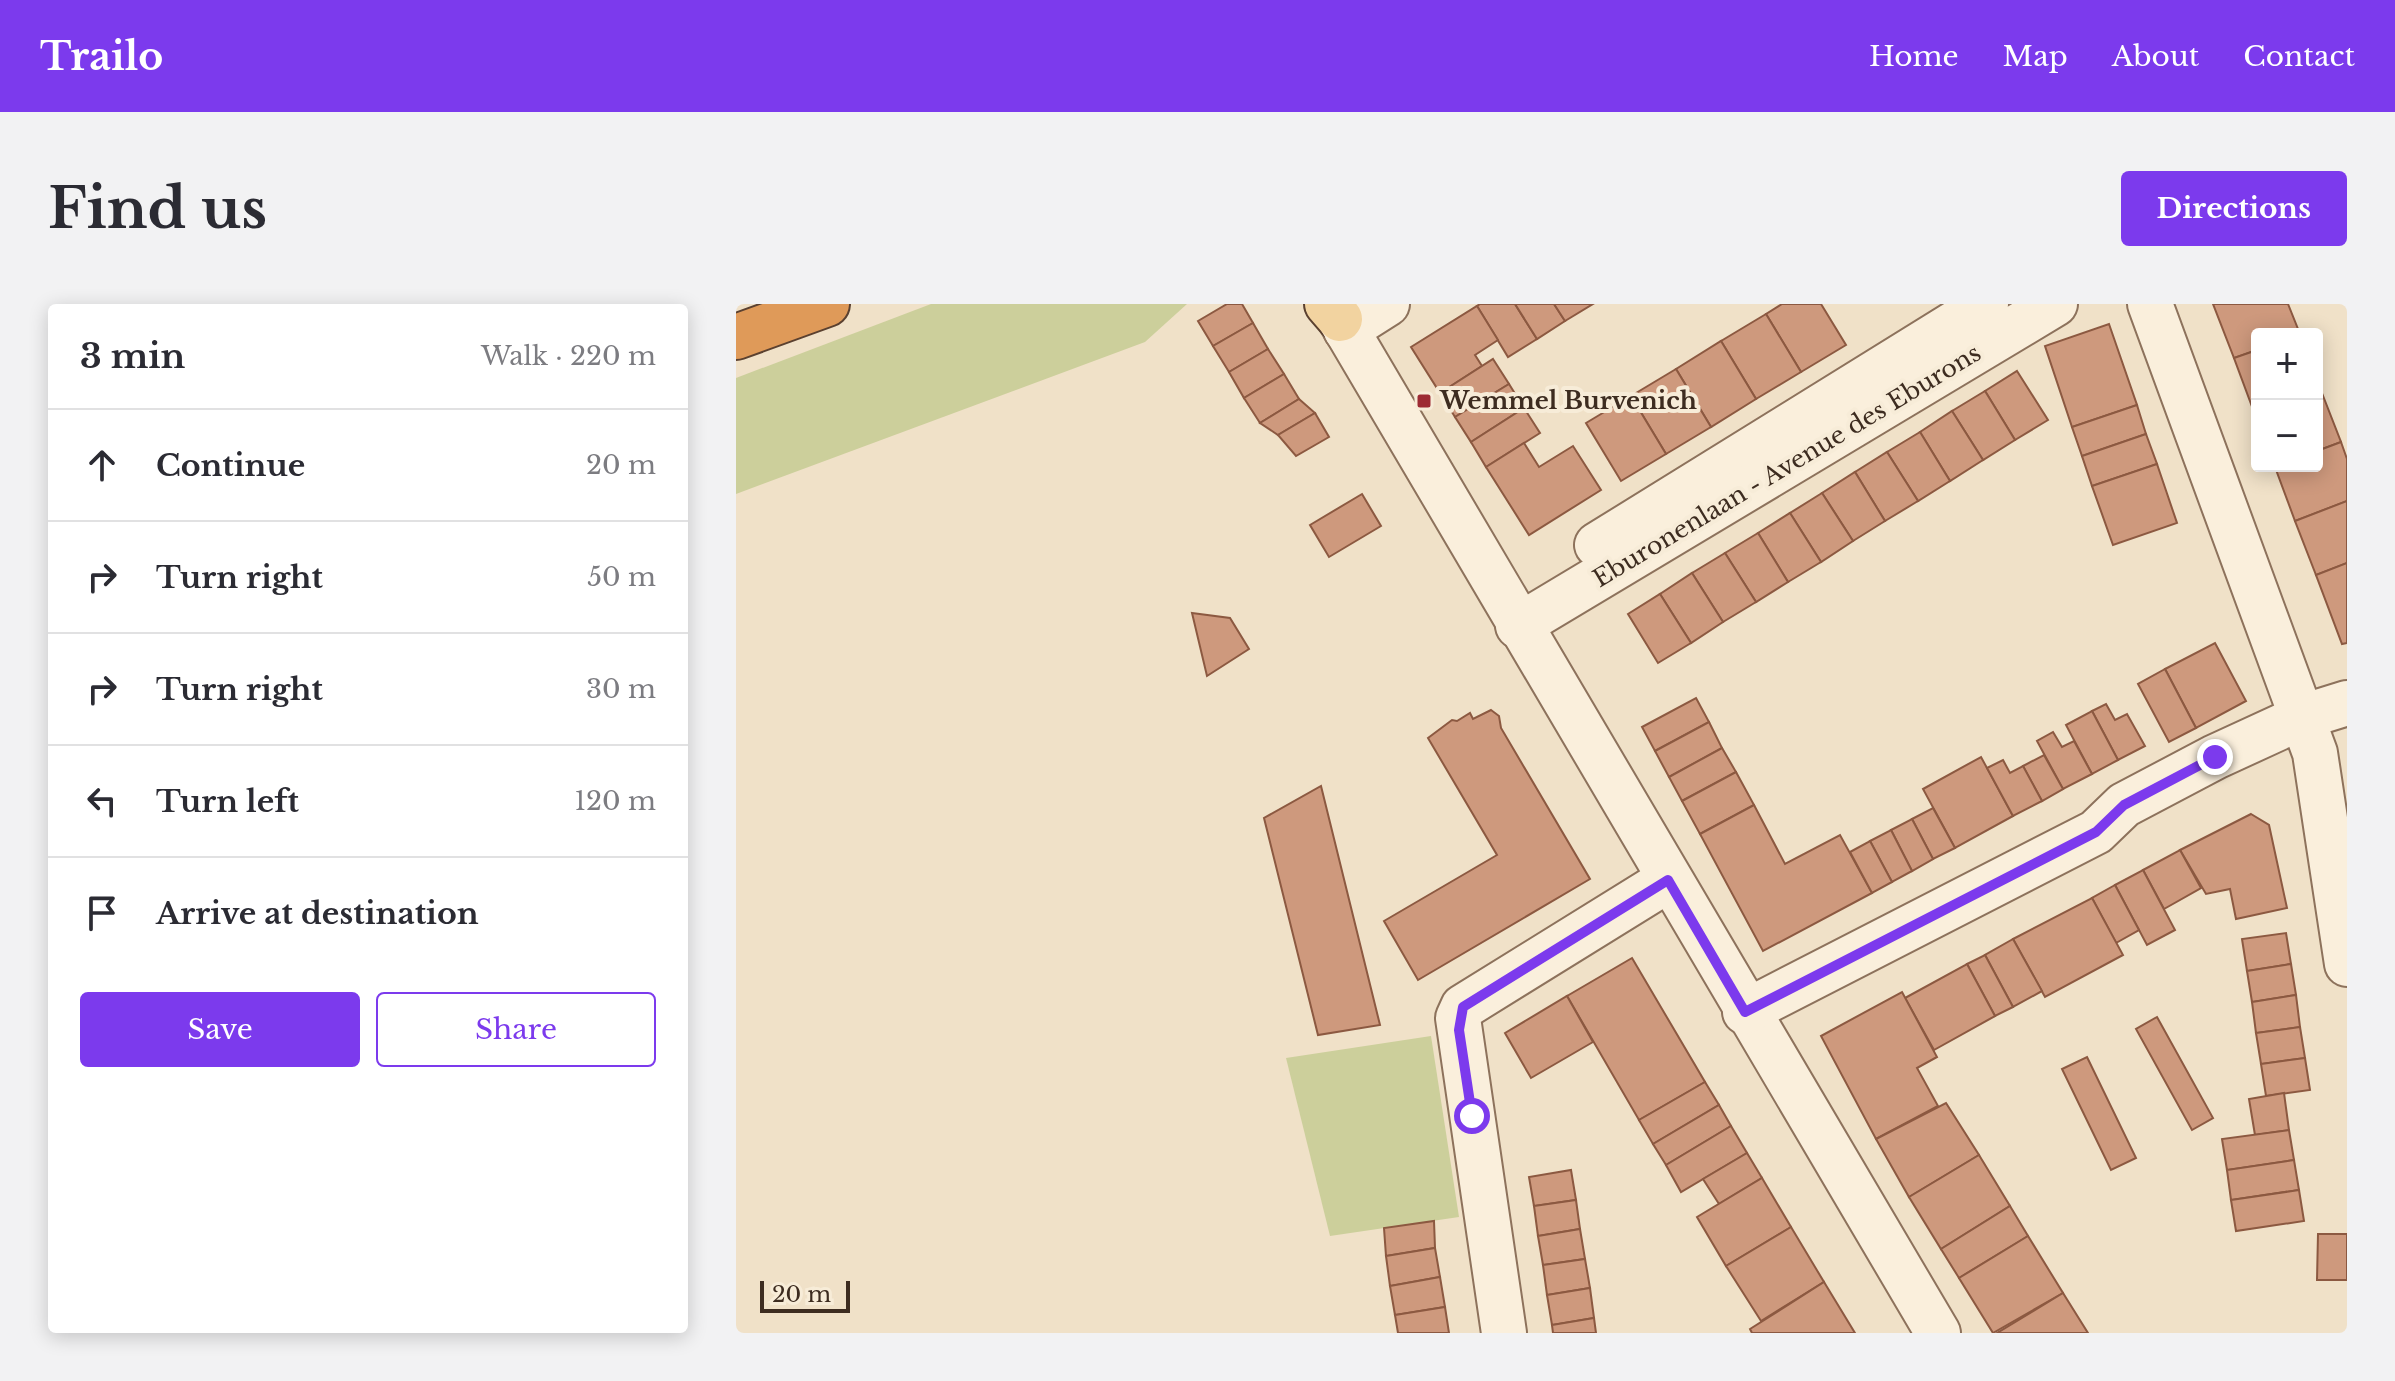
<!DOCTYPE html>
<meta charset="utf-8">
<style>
:root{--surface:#fff;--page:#f2f2f3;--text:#2b2b33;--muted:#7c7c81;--line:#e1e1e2;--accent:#7c3aed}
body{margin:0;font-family:"Libre Baskerville",serif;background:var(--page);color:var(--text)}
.controls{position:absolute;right:24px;top:24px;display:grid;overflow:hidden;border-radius:8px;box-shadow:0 4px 20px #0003}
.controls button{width:72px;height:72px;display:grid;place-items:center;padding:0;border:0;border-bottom:2px solid var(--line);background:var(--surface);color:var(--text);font:40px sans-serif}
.scale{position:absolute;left:24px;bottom:20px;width:90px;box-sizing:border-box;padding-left:8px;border:4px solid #3d2c20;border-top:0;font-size:22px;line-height:28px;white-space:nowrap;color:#3d2c20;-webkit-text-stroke:6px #f7ecd8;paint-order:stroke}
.stop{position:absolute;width:24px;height:24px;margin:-18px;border:6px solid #7c3aed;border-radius:50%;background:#fff}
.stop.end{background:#7c3aed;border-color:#fff;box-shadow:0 2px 8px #0008}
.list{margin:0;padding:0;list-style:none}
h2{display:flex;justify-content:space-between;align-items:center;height:104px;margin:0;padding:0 32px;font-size:34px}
h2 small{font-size:26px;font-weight:400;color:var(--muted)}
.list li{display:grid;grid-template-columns:52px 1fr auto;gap:24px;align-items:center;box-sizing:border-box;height:112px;padding:0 32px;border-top:2px solid var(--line)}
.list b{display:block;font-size:30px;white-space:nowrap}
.list em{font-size:26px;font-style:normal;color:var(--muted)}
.actions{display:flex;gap:16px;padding:24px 32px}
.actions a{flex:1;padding:18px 0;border:2px solid var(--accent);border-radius:8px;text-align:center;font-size:28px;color:var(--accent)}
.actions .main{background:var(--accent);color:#fff}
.icon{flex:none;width:44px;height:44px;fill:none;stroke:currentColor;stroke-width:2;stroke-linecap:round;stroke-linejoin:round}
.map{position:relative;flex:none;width:1611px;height:1029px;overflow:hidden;border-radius:8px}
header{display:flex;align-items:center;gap:48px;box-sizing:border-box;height:112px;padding:0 40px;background:var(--accent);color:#fff}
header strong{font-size:38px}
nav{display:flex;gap:44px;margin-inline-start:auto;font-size:28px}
.intro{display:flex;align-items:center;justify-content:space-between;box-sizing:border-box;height:192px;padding:0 48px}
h1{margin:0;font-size:56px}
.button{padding:20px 36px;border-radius:8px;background:var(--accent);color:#fff;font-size:28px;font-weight:700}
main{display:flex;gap:48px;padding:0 48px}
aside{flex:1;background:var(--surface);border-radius:8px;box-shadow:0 4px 20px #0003}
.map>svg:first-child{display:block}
.green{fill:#cccf9b}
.building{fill:#ce997d;stroke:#8c5941;stroke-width:2}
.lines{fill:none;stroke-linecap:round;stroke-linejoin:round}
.minor-casing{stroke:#8d725c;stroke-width:48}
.major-casing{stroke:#5b4130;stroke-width:48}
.highway-casing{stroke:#5b4130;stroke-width:48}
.minor{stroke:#faefdc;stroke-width:44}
.major{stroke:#f2d3a0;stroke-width:44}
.highway{stroke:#df9a59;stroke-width:44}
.route{stroke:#7c3aed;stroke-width:10}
.poi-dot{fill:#9d2b34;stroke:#f7ecd8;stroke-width:3}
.labels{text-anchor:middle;stroke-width:8;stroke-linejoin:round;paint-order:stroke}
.poi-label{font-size:24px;font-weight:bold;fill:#3d2c20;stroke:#f7ecd8;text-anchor:start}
.street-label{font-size:24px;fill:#3d2c20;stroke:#f7ecd8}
</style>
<header>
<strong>Trailo</strong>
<nav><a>Home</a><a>Map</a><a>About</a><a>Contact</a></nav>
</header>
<div class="intro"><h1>Find us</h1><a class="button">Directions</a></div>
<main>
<aside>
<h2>3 min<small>Walk · 220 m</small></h2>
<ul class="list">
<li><svg class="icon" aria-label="ahead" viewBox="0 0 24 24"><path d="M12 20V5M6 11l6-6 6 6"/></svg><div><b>Continue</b></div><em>20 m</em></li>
<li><svg class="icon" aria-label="right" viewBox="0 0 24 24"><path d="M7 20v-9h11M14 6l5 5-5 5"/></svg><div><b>Turn right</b></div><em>50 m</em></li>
<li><svg class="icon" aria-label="right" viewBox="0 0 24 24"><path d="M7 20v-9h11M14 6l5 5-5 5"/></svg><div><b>Turn right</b></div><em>30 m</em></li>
<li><svg class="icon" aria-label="left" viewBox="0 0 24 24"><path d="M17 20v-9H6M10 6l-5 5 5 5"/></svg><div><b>Turn left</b></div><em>120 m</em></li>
<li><svg class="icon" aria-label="arrive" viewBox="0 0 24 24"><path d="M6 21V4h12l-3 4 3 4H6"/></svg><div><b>Arrive at destination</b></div></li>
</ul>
<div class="actions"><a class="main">Save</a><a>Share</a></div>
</aside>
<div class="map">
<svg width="1611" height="1029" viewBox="0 0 1611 1029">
<rect width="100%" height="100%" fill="#f0e1c8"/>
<g class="green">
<polygon points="195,0 451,0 409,38 0,190 0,74"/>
<polygon points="695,732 723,913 594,932 550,754"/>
</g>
<g class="building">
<polygon points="491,0 506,0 517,19 477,42 462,17"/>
<polygon points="744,0 779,0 801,35 772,53 741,2"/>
<polygon points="779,0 818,0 829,17 801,35"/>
<polygon points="818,0 857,0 829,17"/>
<polygon points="1046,0 1085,0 1110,41 1065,68 1030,10"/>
<polygon points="1477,0 1552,0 1564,30 1521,30 1521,46 1498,54"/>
<polygon points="741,2 762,36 739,51 746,62 704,89 675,43"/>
<polygon points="1030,10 1065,68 1020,95 985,37"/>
<polygon points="517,19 532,45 493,68 477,42"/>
<polygon points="1373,20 1401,101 1336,123 1309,42"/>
<polygon points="985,37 1020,95 975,123 940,65"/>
<polygon points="532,45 548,70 508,94 493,68"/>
<polygon points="1521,46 1521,107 1518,108 1498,54"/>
<polygon points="757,55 773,80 719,113 704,89"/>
<polygon points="940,65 975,123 930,150 895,92"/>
<polygon points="1281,67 1312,116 1279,136 1249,87"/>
<polygon points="548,70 563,95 524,119 508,94"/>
<polygon points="773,80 788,104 735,138 719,113"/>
<polygon points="1584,84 1605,138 1581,147 1581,85"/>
<polygon points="1249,87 1279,136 1247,156 1216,107"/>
<polygon points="895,92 930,150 885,177 850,119"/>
<polygon points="563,95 579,109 542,131 524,119"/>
<polygon points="1401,101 1410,130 1346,152 1336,123"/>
<polygon points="788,104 804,129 750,163 735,138"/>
<polygon points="1216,107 1247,156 1214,177 1184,128"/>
<polygon points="579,109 593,133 560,152 542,131"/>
<polygon points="1184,128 1214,177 1182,197 1151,148"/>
<polygon points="1410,130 1421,160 1356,182 1346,152"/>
<polygon points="1605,138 1611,155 1611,197 1559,217 1539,163 1581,162 1581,147"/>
<polygon points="788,139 803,163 837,142 865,186 793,231 750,163"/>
<polygon points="1151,148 1182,197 1149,217 1119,168"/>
<polygon points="1421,160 1441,219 1377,241 1356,182"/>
<polygon points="1119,168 1149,217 1117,237 1086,189"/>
<polygon points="1086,189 1117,237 1085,258 1054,209"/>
<polygon points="626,190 645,222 593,253 574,221"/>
<polygon points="1611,197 1611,259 1580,271 1559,217"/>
<polygon points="1054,209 1085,258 1052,278 1022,229"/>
<polygon points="1022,229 1052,278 1020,298 989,249"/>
<polygon points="989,249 1020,298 987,318 956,269"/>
<polygon points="1611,259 1611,339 1606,340 1580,271"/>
<polygon points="956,269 987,318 955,339 924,290"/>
<polygon points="924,290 955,339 922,359 892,310"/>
<polygon points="456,309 494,314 513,345 471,372"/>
<polygon points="1479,339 1510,397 1460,424 1429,365"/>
<polygon points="1429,365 1460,424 1433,438 1402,380"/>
<polygon points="960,394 973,418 919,447 906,423"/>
<polygon points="1370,400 1379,416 1391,410 1409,442 1382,456 1356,407"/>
<polygon points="755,406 763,412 765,424 854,575 682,676 648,617 761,551 692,434 716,416 721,417 734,409 737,415"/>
<polygon points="1356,407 1382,456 1356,470 1330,421"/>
<polygon points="973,418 986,444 933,473 919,447"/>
<polygon points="1317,428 1326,443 1338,437 1356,470 1327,485 1301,437"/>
<polygon points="986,444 1000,468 946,497 933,473"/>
<polygon points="1308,451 1327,485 1306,497 1287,462"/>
<polygon points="1245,453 1277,512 1219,544 1187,485"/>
<polygon points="1267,456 1274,469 1287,462 1306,497 1277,512 1251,464"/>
<polygon points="1000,468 1018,501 964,530 946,497"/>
<polygon points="585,482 644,721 582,731 528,514"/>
<polygon points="1018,501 1049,560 1104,531 1136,589 1027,647 964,530"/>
<polygon points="1197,504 1219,544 1197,555 1176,515"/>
<polygon points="1515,510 1533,521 1551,604 1500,615 1494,585 1470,590 1444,546"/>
<polygon points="1176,515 1197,555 1176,567 1155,526"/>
<polygon points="1155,526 1176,567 1156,578 1134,537"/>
<polygon points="1134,537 1156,578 1136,589 1114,548"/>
<polygon points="1444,546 1465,584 1428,605 1407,566"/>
<polygon points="1407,566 1439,626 1411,641 1379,581"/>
<polygon points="1379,581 1403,626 1380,639 1356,594"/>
<polygon points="1356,594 1387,651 1309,693 1277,635"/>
<polygon points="1550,629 1555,660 1511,667 1506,635"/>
<polygon points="1277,635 1306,687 1277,703 1249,651"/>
<polygon points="1249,651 1277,703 1259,712 1231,660"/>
<polygon points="896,654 969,778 903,816 831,692"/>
<polygon points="1231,660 1259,712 1198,746 1169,694"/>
<polygon points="1555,660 1560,691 1516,698 1511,667"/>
<polygon points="1166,688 1201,753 1181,764 1202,802 1140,835 1085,732"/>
<polygon points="1560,691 1564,723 1520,729 1516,698"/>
<polygon points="831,692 857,738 795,774 769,729"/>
<polygon points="1421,713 1477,814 1456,826 1400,725"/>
<polygon points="1564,723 1569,754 1525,760 1520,729"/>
<polygon points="1351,753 1400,854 1375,866 1326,765"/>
<polygon points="1569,754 1574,786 1530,792 1525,760"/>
<polygon points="969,778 983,801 917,840 903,816"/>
<polygon points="1548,789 1553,826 1519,831 1513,795"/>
<polygon points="1210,799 1243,851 1173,893 1140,835"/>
<polygon points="983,801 995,822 930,861 917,840"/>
<polygon points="995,822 1011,849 945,888 930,861"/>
<polygon points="1553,826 1558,856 1491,866 1486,835"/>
<polygon points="1011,849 1026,874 983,900 967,875"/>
<polygon points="1243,851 1274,902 1205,945 1173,893"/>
<polygon points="1558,856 1563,886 1495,896 1491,866"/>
<polygon points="835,866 840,896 798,902 793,873"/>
<polygon points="1026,874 1055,923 990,962 961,913"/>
<polygon points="1563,886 1568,917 1500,927 1495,896"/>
<polygon points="840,896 844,925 802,932 798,902"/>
<polygon points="1274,902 1292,932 1223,974 1205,945"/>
<polygon points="698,917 699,944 650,952 648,924"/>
<polygon points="1055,923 1088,978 1025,1017 990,962"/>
<polygon points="844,925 849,955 807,961 802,932"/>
<polygon points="1582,930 1611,930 1611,976 1581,976"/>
<polygon points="1292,932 1327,989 1257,1029 1223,974"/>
<polygon points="699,944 704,973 654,982 650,952"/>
<polygon points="849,955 854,984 811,991 807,961"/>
<polygon points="704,973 709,1003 659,1011 654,982"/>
<polygon points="1088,978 1119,1029 1016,1029 1014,1025"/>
<polygon points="854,984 858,1014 816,1021 811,991"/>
<polygon points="1327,989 1352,1029 1261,1029"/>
<polygon points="709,1003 713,1029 662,1029 659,1011"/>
<polygon points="858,1014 860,1029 817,1029 816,1021"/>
</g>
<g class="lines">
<defs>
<g id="minor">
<polyline points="1414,0 1579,449 1611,660"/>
<polyline points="604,15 1202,1029"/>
<polyline points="610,26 651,0"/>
<polyline points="861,241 1250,0"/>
<polyline points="782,322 1319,0"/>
<polyline points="1009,708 1360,528 1388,501 1479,453 1566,413 1611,399"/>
<polyline points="768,1029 722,714 727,703 932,576"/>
</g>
<polyline id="major" points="591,0 604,15"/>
<polyline id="highway" points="0,33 91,0"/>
</defs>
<use href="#minor" class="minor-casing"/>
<use href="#major" class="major-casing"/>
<use href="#highway" class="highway-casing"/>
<use href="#minor" class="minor"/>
<use href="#major" class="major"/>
<use href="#highway" class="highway"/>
</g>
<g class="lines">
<polyline class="route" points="736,812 723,726 727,703 932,576 1009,708 1360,528 1388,501 1479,453"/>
</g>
<rect class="poi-dot" x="680" y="89" width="16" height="16" rx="4"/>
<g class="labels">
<g class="poi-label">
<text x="704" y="105">Wemmel Burvenich</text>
</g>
<g class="street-label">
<text transform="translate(1051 162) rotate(-31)" y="8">Eburonenlaan - Avenue des Eburons</text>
</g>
</g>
</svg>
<div class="controls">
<button>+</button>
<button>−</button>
</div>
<div class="scale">20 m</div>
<div class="stop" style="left:736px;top:812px"></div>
<div class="stop end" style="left:1479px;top:453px"></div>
</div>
</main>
